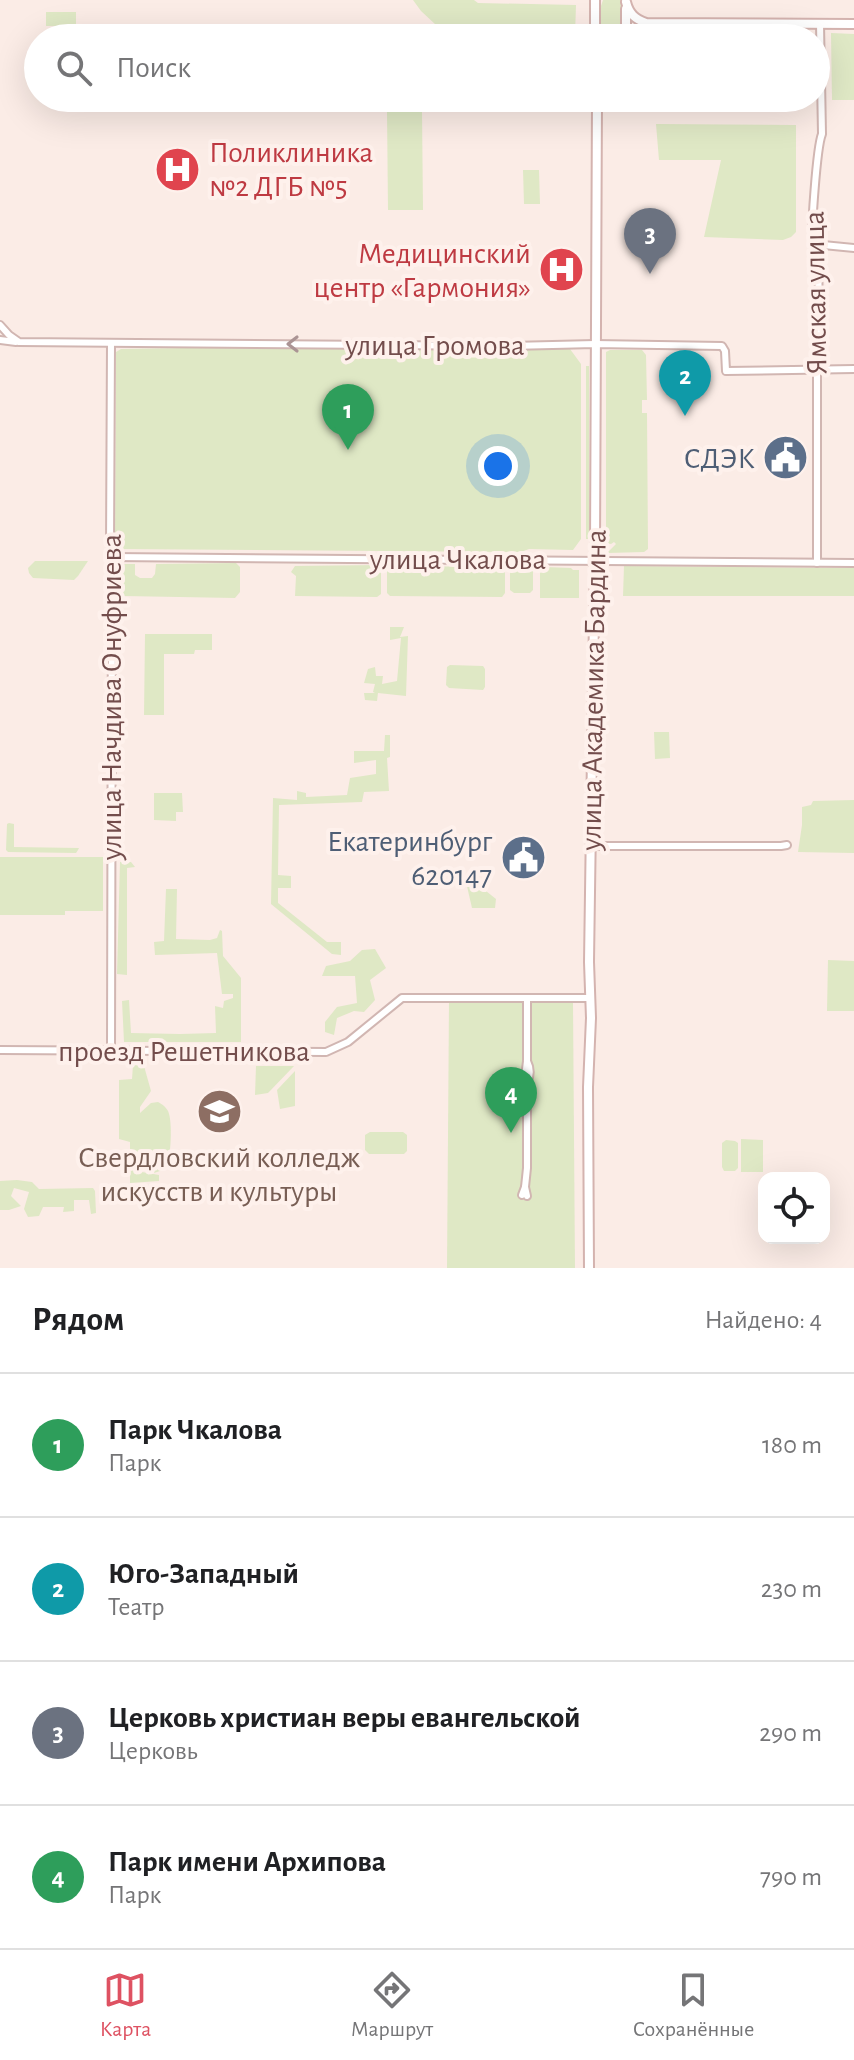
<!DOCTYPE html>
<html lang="ru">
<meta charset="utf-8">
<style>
:root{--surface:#fff;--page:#f2f2f2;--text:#202124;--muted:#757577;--line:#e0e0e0;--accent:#de5262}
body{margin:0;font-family:"Alegreya Sans",sans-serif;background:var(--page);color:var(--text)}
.controls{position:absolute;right:24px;bottom:24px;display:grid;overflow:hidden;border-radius:16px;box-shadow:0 8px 32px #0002}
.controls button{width:72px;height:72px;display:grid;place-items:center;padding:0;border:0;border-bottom:2px solid var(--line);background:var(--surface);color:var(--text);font:40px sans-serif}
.you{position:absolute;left:498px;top:466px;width:28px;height:28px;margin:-20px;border:6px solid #fff;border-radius:50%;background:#1a73e8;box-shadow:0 0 0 12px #1a73e833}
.badge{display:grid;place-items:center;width:52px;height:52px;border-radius:50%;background:var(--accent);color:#fff;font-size:26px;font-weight:700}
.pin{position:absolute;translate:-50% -66px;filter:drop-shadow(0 2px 4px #0008)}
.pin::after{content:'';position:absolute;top:42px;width:28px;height:24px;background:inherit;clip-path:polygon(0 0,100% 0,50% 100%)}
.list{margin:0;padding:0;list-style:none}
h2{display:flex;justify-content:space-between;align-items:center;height:104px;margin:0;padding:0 32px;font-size:34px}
h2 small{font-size:26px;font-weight:400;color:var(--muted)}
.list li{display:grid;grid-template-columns:52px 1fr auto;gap:24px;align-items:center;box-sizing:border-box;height:144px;padding:0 32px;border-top:2px solid var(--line)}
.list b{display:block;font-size:30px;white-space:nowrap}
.list p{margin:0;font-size:26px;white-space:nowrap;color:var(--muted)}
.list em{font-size:26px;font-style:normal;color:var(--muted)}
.icon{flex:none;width:44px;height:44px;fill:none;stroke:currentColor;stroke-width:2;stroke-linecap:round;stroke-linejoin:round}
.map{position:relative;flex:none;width:854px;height:1268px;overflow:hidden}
.search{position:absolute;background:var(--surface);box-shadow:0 8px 32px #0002;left:24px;right:24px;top:24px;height:88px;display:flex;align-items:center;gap:20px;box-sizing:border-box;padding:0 28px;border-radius:44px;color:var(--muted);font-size:30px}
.sheet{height:680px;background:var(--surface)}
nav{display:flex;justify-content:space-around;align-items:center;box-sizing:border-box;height:112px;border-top:2px solid var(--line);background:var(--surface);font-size:22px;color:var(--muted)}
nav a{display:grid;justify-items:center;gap:4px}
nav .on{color:var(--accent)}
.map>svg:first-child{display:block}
.green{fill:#dfe8c5}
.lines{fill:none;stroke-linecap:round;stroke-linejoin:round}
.street-casing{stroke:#d1b6b2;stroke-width:10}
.secondary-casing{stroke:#d4b3af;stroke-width:12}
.street{stroke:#fff;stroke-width:6}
.secondary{stroke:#fff;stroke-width:8}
.oneway{stroke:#ab9494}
.labels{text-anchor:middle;stroke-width:8;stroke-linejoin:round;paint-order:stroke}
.health-label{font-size:30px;fill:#be3a42;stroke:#fef1ec;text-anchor:start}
.street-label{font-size:30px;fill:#734d4c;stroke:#fef1ec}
.service-label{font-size:30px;fill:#4e5e75;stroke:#fef1ec;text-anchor:end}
.education-label{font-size:30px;fill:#785e54;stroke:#fef1ec}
</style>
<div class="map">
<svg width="854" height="1268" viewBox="0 0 854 1268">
<rect width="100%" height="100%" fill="#fbece6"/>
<g class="green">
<polygon points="413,0 474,0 478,3 576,5 575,36 450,38 421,11"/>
<polygon points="603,0 621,0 624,7 624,38 599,38 600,9"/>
<rect x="46" y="12" width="30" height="14"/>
<polygon points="691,33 810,35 810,38 691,38"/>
<polygon points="831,33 854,34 854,100 832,100"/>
<polygon points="278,98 328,98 321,108 281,108"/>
<polygon points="422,111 423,210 388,210 387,112"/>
<polygon points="656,124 796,125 796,232 791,237 783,240 704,237 721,160 659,160"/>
<polygon points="523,170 539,170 540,204 524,204"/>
<polygon points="247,347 444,350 570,349 581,364 581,539 573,550 529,549 521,552 119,549 115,543 116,352 121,349"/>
<polygon points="610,350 642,350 646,355 647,400 642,400 642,413 647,413 648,549 644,552 607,553 616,544 614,542 611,544 606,543 606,352"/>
<rect x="586" y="366" width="3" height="173"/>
<polygon points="35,561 88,561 78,576 74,580 33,578 29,573 28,568"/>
<polygon points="236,563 240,567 240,592 235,598 123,596 123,564 135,564 135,575 140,578 152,578 155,574 156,564"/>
<polygon points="378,565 381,568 381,594 377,597 295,596 296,576 291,572 295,566"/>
<polygon points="391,566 503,567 505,570 505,593 502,597 390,596 387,593 387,569"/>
<polygon points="513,566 530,566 533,571 533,590 530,593 514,593 510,590 510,571"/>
<polygon points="624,566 854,568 854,596 623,596"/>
<polygon points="545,567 571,568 573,570 579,570 579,598 540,598 540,573"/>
<polygon points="390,627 404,627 400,637 408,636 406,696 378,693 377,701 365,700 364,693 375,693 373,692 375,684 364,683 368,669 375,667 376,676 383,676 382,684 397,681 401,638 390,640"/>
<polygon points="145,634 212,634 212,650 195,650 194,654 164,654 164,715 144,715"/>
<polygon points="450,665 483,666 485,669 485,687 483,690 449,688 446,685 447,667"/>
<polygon points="654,732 669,732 670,758 655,759"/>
<polygon points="385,735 390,735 390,757 387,758 389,791 364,792 362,802 279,805 278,875 291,876 291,888 278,888 278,903 327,942 341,942 341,955 332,954 271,904 273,798 297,800 297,791 306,793 306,797 347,795 350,778 376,774 376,760 354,763 354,751 384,751"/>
<polygon points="154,793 182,793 183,812 176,812 176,821 154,820"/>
<polygon points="854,800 854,853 798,852 802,825 802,807 811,805 813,801"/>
<polygon points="9,823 14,824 14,847 79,848 78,850 76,853 8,852 6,850 7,824"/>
<polygon points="0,857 103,857 103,911 65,911 65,915 0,915"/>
<polygon points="120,862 131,862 135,867 127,868 127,975 117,974"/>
<polygon points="466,882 476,883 496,899 495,908 472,908"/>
<polygon points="166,889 177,889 176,939 210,940 217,938 220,930 222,931 223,956 241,978 241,1042 124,1042 122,1001 129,1000 131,1033 180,1034 216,1033 215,1006 223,1008 224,1001 233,998 233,994 222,994 217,953 155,955 154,942 164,941"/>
<polygon points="375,949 386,968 370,980 375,1000 364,1012 354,1011 337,1018 334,1035 325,1032 325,1022 337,1007 357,1003 355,976 322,976 326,966 350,961 362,950"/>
<polygon points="828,960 854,961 854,1011 827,1011"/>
<polygon points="449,1001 573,1003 575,1268 447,1268"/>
<path d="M133 1065 144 1066 151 1091 140 1107V1113L151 1103 158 1102C163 1105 165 1106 168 1111 173 1121 171 1159 166 1169L154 1173 142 1165V1172L159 1175V1181L130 1183V1142L119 1139V1080L132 1079Z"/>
<polygon points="256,1066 294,1066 268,1093 255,1095"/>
<polygon points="295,1071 295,1106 280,1109 277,1090"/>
<polygon points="370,1132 403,1132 407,1135 407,1151 404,1154 369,1154 365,1150 365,1135"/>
<polygon points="741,1139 763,1140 763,1172 741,1172"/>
<polygon points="726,1140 735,1141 738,1143 738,1168 735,1171 724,1171 722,1167 722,1143"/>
<polygon points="17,1180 32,1182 39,1189 93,1188 95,1191 96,1213 91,1214 89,1200 74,1200 74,1211 63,1212 64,1207 43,1207 39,1216 28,1217 24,1209 29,1192 14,1188 11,1196 21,1206 9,1210 0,1210 0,1181"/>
</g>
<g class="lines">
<defs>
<g id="street">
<polyline points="813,244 854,248"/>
<polyline points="0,325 9,335 19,342 510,346 595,344 722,346 725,351 726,371 854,369"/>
<polyline points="0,340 16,342"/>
<polyline points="111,557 854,563"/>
<path d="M817 563V375L820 359 818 259C817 255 814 251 813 247 810 235 817 146 822 134L820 24"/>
<polyline points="590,846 781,846 787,845"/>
<path d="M527 998V1061L525 1077 527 1083C531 1075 531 1069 527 1061"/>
<polyline points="0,1050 326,1052 348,1042 402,998 590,998"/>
<polyline points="111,1051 112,568 110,548 111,343"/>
<polyline points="525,1187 527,1168 527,1083"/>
<polyline points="522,1195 525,1187 527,1196"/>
</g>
<g id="secondary">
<path d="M626 2C629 14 635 19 646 23L854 24"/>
<polyline points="626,9 626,38"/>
<polyline points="595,38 595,0"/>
<polyline points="589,1268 588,1087 591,1018 589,962 595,547 597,98"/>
</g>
</defs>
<use href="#street" class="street-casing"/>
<use href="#secondary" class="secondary-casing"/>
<use href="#street" class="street"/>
<use href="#secondary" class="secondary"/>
</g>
<defs><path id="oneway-chevron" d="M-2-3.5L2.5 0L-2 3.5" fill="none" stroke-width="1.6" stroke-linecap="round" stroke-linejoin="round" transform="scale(2)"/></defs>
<use class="oneway" href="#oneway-chevron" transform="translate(293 344) rotate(-180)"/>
<defs>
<symbol id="hospital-disc" viewBox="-11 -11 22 22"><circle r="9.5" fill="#e0444e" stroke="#fef1ec"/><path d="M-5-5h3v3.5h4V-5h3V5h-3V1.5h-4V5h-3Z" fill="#fff"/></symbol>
<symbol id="civic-disc" viewBox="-11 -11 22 22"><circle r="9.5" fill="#5c6f8a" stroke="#fef1ec"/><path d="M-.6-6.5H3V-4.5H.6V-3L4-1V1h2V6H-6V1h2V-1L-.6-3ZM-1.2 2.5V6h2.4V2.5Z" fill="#fff"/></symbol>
<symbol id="university-disc" viewBox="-11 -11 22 22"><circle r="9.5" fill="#8d6e63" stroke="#fef1ec"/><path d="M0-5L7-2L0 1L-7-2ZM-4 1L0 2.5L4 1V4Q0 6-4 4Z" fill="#fff"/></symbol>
</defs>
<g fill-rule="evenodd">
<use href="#hospital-disc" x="152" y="144" width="51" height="51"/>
<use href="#hospital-disc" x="536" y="244" width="51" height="51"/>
<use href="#civic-disc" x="760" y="432" width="51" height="51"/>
<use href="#civic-disc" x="498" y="832" width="51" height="51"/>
<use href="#university-disc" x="194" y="1086" width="51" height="51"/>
</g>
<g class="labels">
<g class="health-label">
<text x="209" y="162">Поликлиника<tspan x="209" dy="34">№2 ДГБ №5</tspan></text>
<text x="531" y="263" text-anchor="end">Медицинский<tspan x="531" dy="34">центр «Гармония»</tspan></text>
</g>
<g class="street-label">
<text transform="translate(815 293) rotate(-91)" y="10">Ямская улица</text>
<text x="435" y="355">улица Громова</text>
<text x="458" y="569">улица Чкалова</text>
<text transform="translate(593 690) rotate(-89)" y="10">улица Академика Бардина</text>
<text transform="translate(111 697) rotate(-90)" y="10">улица Начдива Онуфриева</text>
<text x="184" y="1061">проезд Решетникова</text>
</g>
<g class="service-label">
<text x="755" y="468">СДЭК</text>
<text x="492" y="851">Екатеринбург<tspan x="492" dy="34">620147</tspan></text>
</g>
<g class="education-label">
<text x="219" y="1167">Свердловский колледж<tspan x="219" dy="34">искусств и культуры</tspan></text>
</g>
</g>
</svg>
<div class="controls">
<button><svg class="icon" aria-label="locate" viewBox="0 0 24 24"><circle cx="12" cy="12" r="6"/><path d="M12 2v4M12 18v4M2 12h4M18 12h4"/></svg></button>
</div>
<div class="you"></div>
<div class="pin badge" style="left:348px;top:450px;background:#2e9e5b">1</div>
<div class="pin badge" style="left:685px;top:416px;background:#0f9aa8">2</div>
<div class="pin badge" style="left:650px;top:274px;background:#6b7280">3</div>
<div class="pin badge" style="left:511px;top:1133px;background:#2e9e5b">4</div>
<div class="search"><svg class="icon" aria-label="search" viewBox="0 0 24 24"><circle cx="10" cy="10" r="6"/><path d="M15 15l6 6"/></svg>Поиск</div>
</div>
<section class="sheet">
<h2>Рядом<small>Найдено: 4</small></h2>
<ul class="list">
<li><span class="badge" style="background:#2e9e5b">1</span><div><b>Парк Чкалова</b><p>Парк</p></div><em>180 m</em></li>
<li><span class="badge" style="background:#0f9aa8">2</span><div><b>Юго-Западный</b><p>Театр</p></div><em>230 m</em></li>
<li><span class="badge" style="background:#6b7280">3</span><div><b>Церковь христиан веры евангельской</b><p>Церковь</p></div><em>290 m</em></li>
<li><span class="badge" style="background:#2e9e5b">4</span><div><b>Парк имени Архипова</b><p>Парк</p></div><em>790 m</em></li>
</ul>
</section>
<nav>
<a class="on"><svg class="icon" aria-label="map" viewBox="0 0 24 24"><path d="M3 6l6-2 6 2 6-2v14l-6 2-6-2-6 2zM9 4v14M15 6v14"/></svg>Карта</a>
<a><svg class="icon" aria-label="directions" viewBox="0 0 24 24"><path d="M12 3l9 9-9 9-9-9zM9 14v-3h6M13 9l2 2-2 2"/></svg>Маршрут</a>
<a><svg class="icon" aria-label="saved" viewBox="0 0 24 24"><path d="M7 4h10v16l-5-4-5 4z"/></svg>Сохранённые</a>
</nav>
